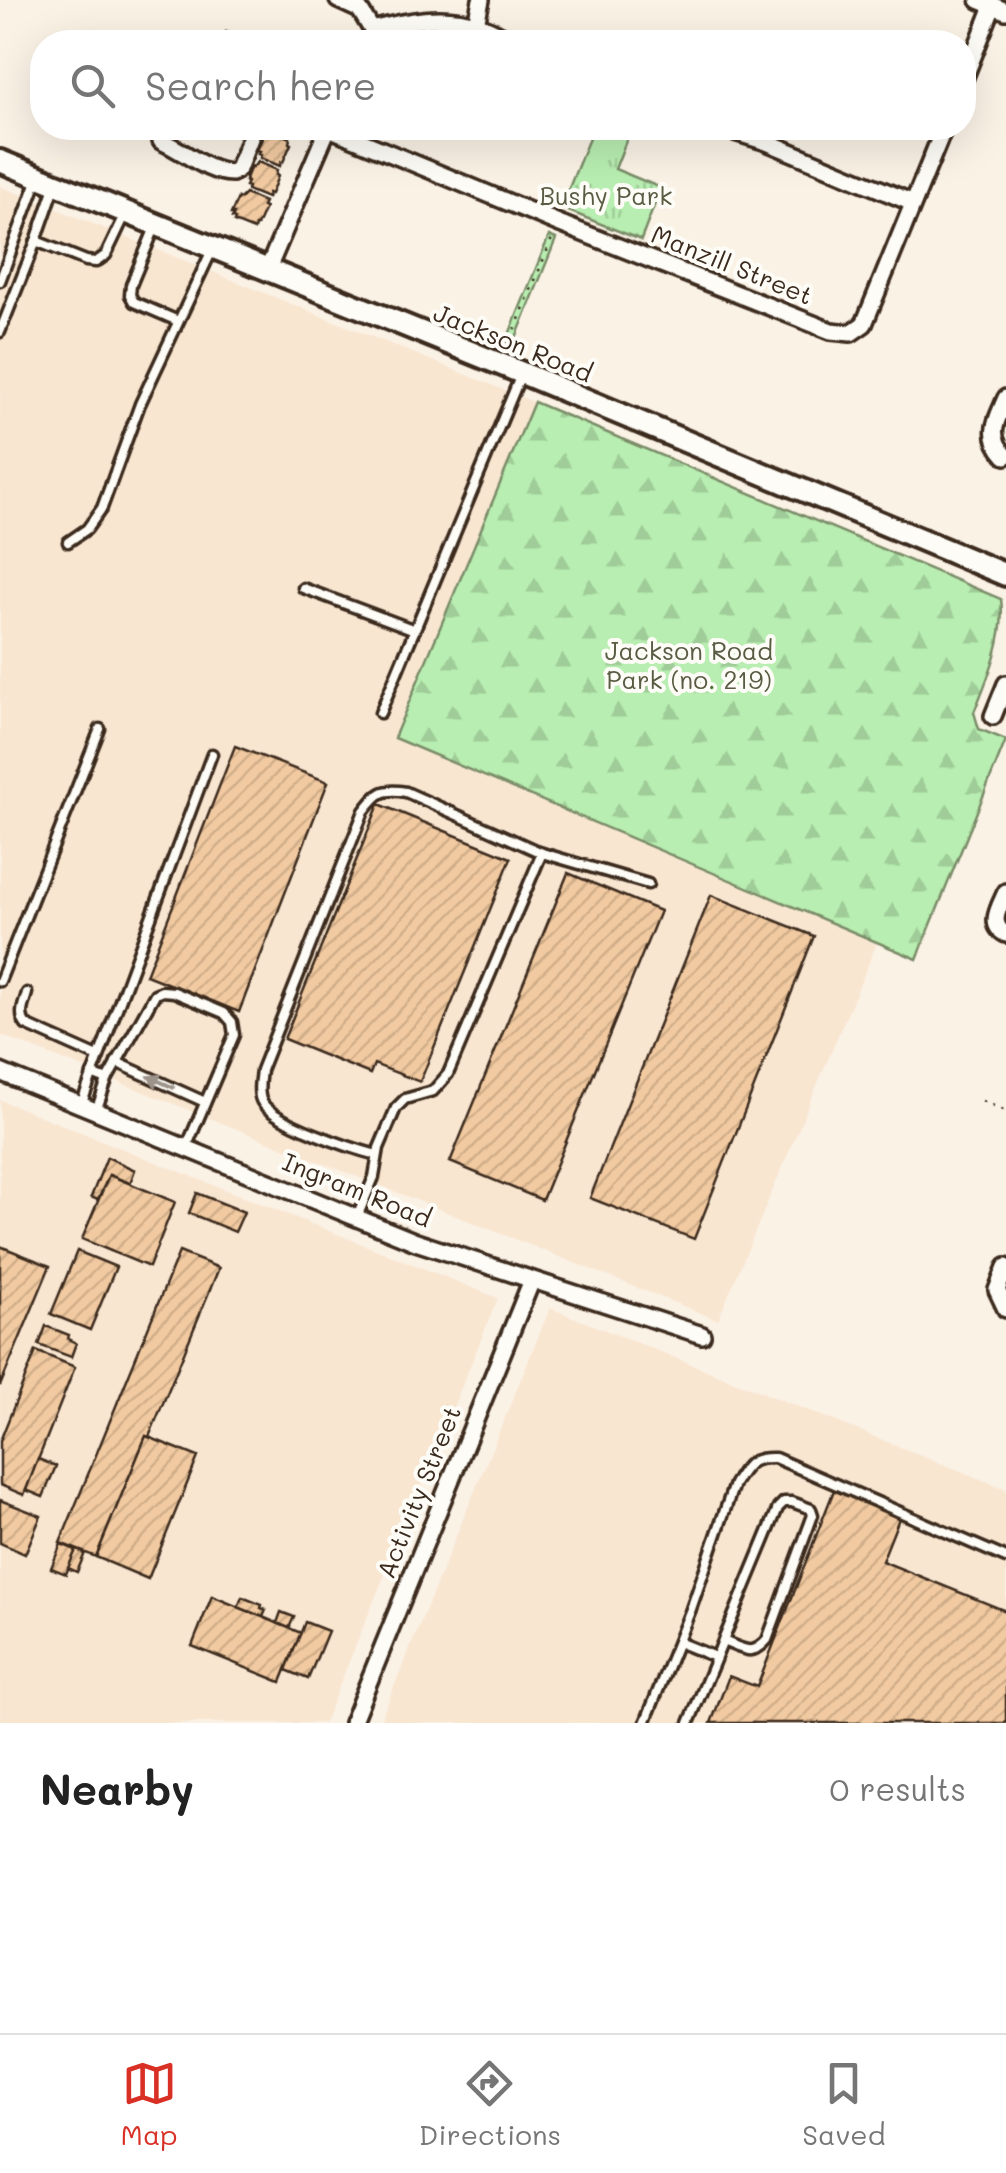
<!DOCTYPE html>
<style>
:root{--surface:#fff;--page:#f2f2f2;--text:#222;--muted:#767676;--line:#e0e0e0;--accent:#d93025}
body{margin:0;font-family:Mali,sans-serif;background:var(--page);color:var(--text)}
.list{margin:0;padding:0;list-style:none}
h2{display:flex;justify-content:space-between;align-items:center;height:130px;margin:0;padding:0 40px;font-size:42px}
h2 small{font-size:32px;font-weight:400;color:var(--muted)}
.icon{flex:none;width:55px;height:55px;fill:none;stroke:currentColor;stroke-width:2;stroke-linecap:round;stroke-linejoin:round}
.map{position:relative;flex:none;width:1006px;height:1723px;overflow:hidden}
.search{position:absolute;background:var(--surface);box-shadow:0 10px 40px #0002;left:30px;right:30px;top:30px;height:110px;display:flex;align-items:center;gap:25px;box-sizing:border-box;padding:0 35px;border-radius:40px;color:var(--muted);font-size:38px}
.sheet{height:310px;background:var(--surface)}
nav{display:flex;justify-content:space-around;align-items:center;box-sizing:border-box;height:140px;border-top:2px solid var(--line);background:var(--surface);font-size:28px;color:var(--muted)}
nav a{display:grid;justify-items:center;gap:5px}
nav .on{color:var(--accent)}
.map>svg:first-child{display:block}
.built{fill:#f8e6d1}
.grass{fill:#b8eeb1;stroke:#7a8c68;stroke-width:2.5}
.forest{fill:url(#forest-firs);stroke:#7a8c68;stroke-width:2.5}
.park{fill:url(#park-tufts);stroke:#7a8c68;stroke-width:2.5}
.building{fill:url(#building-hatch);stroke:#3b2a1e;stroke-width:2.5}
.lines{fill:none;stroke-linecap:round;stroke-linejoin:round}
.service-casing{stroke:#3b2a1e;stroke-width:15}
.minor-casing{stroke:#3b2a1e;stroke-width:22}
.tertiary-casing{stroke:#3b2a1e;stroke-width:28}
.path{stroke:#3b2a1e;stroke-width:2.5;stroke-dasharray:2.5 8;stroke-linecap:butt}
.service{stroke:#fdfcf7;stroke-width:8}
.minor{stroke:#fdfcf7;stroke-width:15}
.tertiary{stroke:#fdfcf7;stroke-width:20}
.oneway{fill:#9c938a}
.labels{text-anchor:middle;stroke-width:8;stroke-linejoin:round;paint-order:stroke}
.park-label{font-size:25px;fill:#5a5b43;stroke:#fdfcf7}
.street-label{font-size:25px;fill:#3b2a1e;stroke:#fdfcf7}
</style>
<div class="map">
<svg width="1006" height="1723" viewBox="0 0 1006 1723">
<defs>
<pattern id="forest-firs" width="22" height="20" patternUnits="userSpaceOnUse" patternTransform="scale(2.5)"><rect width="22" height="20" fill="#b8eeb1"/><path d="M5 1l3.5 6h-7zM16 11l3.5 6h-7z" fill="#9fcc98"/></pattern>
<pattern id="park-tufts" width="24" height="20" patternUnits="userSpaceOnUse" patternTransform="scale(2.5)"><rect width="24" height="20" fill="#b8eeb1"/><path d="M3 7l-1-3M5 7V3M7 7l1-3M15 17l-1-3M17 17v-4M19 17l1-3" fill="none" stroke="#9fcc98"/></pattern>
<pattern id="building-hatch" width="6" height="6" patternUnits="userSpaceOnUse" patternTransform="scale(2.5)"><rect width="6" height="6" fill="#f2caa1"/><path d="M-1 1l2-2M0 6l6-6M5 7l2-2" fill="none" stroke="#d0ae8a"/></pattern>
</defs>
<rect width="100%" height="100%" fill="#fbf2e6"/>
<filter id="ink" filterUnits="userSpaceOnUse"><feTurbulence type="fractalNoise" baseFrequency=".01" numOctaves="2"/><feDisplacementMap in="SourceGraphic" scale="20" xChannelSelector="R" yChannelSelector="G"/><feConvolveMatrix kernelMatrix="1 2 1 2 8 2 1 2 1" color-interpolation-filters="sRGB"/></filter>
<g filter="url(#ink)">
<g class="built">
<polygon points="0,186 534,402 395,738 878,941 718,1320 0,1035"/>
<polygon points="0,1100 498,1298 324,1723 0,1723"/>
<polygon points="550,1308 1006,1489 1006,1723 379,1723"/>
</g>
<polygon class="grass" points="549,236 556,239 513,345 506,342"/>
<path class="forest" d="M534 402 1001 599C1006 636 988 678 974 712L979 729 1006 740 917 959 394 738Z"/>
<polygon class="park" points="593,128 631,128 615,169 661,188 641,240 561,208"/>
<g class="building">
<polygon points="226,32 244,39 242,42 216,42 219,35 224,37"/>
<polygon points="271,130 290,138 289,143 291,144 283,162 281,162 280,166 260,158 261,155 258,154 260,151 257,150 264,134 266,135"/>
<polygon points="258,162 277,170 276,175 278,176 271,194 268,193 267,198 247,190 248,187 245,186 247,182 245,181 251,166 253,167"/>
<polygon points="245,194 264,202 262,207 265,208 257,226 255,226 254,230 234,222 235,219 232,218 234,214 231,214 238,198 240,199"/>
<polygon points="235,746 328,782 239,1012 146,975"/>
<polygon points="379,804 511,858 420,1082 374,1064 370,1074 284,1039"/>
<polygon points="568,873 660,911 542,1200 450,1162"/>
<polygon points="711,895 814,936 694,1239 590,1198"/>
<polygon points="107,1157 135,1170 130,1183 109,1175 98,1200 91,1197"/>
<polygon points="109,1175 175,1202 149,1267 82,1239"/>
<polygon points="197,1193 244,1212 235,1232 189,1213"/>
<polygon points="0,1246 50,1266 0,1386"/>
<polygon points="77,1251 116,1267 90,1330 51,1314"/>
<polygon points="179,1252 219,1268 149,1437 146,1436 96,1557 60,1543"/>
<polygon points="46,1326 69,1335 68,1339 76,1343 71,1357 39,1345"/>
<polygon points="36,1351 75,1367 24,1495 0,1485 0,1441"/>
<polygon points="146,1436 198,1457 148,1579 96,1557"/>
<polygon points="38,1459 56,1466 43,1497 26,1490"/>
<polygon points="834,1490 900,1516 882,1561 1006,1611 1006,1723 711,1723 729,1676 757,1687"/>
<polygon points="0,1500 41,1516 25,1554 0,1543"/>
<polygon points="61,1544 76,1550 66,1574 51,1568"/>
<polygon points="76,1550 85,1553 77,1572 68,1568"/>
<polygon points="212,1596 301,1633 281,1682 192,1646"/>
<polygon points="242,1597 262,1605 261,1608 266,1610 263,1617 238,1607"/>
<polygon points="281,1612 294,1617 289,1628 277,1623"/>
<polygon points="305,1622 328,1631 308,1679 286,1670"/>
</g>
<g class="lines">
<defs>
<g id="service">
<polyline points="55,187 36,241 86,261 96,262 106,255 126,213"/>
<polyline points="156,225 131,285 130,295 134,302 178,321"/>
<polyline points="0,281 37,181"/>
<polyline points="0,332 36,241"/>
<polyline points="68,542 87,529 102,508 140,404 213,248"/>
<polyline points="303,588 415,630"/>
<polyline points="380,713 520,377"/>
<polyline points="0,981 100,729"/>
<path d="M27 993C24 1005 18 1014 26 1025L98 1057"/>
<polyline points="116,1062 205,1102"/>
<polyline points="92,1074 107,1080 155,994 162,991 174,992 224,1013 232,1022 234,1035 186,1148"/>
<polyline points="81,1105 212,754"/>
<polyline points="96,1111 107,1080"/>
<path d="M377 1155C354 1149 272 1122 262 1102 257 1093 260 1080 261 1070L364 811C378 793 382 788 406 792L542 853 648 884"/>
<polyline points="357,1217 374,1177 379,1148 396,1108 405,1099 433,1091 448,1074 542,853"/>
<polyline points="678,1642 715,1657"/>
<path d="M645 1723 691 1609 734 1484C747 1464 750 1457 775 1458L1006 1558"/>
<path d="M689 1723 778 1508 784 1502H792L811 1509 813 1515 767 1640C752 1658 741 1648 723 1641"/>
</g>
<g id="minor">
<polyline points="338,0 360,10 372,30"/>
<polyline points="979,0 1006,11"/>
<polyline points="476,24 481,0"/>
<path d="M372 30C405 21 444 13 478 25 491 29 503 37 515 42"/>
<polyline points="964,79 993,6"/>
<polyline points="329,128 558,223 831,331 851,333 864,324 944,128"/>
<polyline points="722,128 767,142 913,203"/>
<path d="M161 141C185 151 205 172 232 173L238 169 254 128"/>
<polyline points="267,271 328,128"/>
<path d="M1006 398C996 422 986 435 1006 456"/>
<polyline points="993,716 1006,684"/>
<path d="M1006 892C1000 906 987 925 1006 934"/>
<polyline points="0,1072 416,1242 702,1335"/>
<polyline points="1006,1267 997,1290 1006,1309"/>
<polyline points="352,1723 532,1280"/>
</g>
<polyline id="tertiary" points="0,161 522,373 1006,575"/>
</defs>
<use href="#service" class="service-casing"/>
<use href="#minor" class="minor-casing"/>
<use href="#tertiary" class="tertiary-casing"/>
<g class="path">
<polyline points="507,349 553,236"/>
<polyline points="982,1101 1006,1111"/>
</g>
<use href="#service" class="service"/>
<use href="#minor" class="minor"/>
<use href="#tertiary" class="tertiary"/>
</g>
<defs><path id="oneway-solid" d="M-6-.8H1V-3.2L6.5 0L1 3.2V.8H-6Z" transform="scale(2.5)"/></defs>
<use class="oneway" href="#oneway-solid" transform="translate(161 1082) rotate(-156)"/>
</g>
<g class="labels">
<g class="park-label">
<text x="606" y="205">Bushy Park</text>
<text x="689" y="660">Jackson Road<tspan x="689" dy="29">Park (no. 219)</tspan></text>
</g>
<g class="street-label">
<text transform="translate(732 265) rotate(22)" y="9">Manzill Street</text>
<text transform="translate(513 343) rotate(22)" y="9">Jackson Road</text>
<text transform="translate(357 1190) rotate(22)" y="9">Ingram Road</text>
<text transform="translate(419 1492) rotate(-68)" y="9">Activity Street</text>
</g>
</g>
</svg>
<div class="search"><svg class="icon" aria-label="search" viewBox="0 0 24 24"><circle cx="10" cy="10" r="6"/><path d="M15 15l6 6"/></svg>Search here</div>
</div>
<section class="sheet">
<h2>Nearby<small>0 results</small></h2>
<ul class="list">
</ul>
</section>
<nav>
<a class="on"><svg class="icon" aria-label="map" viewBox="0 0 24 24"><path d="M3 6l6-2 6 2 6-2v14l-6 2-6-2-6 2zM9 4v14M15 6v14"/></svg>Map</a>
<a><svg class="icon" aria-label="directions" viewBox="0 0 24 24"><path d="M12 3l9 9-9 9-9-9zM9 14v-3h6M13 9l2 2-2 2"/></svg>Directions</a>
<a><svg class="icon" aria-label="saved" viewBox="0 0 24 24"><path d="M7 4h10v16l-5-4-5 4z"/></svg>Saved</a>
</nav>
